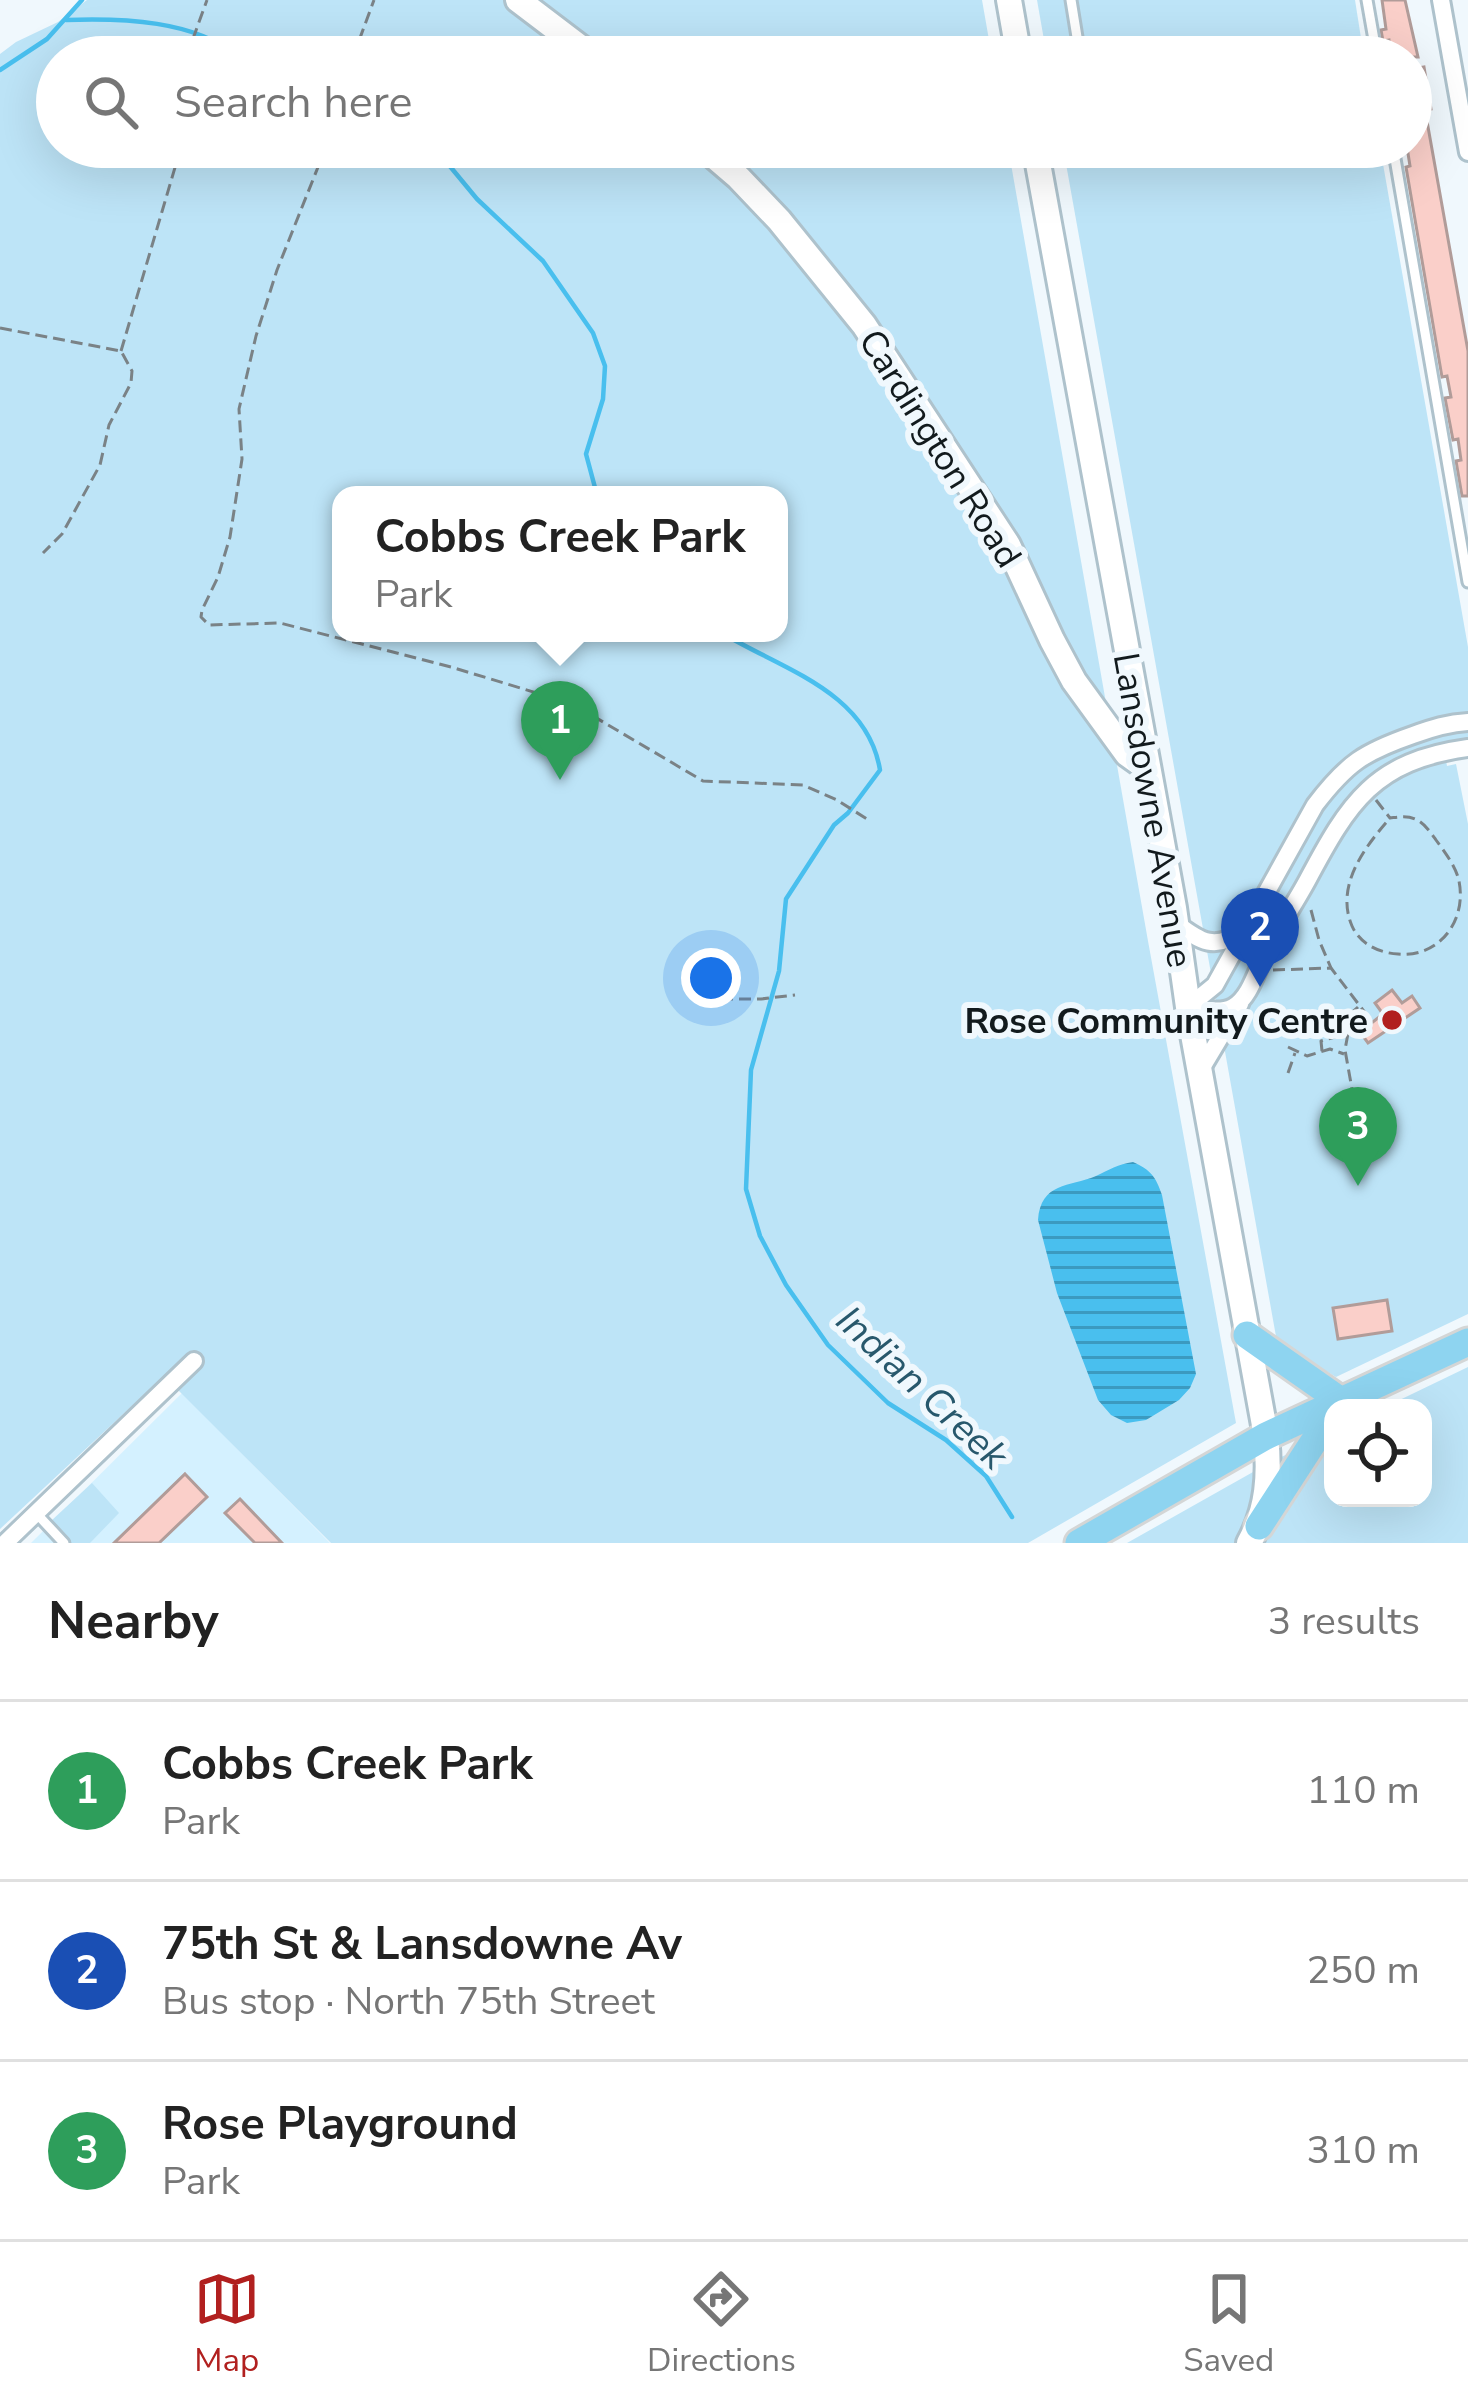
<!DOCTYPE html>
<meta charset="utf-8">
<style>
:root{--surface:#fff;--page:#f2f2f2;--text:#222;--muted:#767676;--line:#e0e0e0;--accent:#b1201f}
body{margin:0;font-family:"Nunito Sans",sans-serif;background:var(--page);color:var(--text)}
.controls{position:absolute;right:36px;bottom:36px;display:grid;overflow:hidden;border-radius:24px;box-shadow:0 12px 48px #0002}
.controls button{width:108px;height:108px;display:grid;place-items:center;padding:0;border:0;border-bottom:3px solid var(--line);background:var(--surface);color:var(--text);font:60px sans-serif}
.you{position:absolute;left:711px;top:978px;width:42px;height:42px;margin:-30px;border:9px solid #fff;border-radius:50%;background:#1a73e8;box-shadow:0 0 0 18px #1a73e833}
.badge{display:grid;place-items:center;width:78px;height:78px;border-radius:50%;background:var(--accent);color:#fff;font-size:39px;font-weight:700}
.pin{position:absolute;translate:-50% -99px;filter:drop-shadow(0 3px 6px #0008)}
.pin::after{content:'';position:absolute;top:63px;width:42px;height:36px;background:inherit;clip-path:polygon(0 0,100% 0,50% 100%)}
.popup{position:absolute;left:332px;top:486px;width:456px;height:156px;box-sizing:border-box;display:grid;place-content:center;border-radius:24px;background:var(--surface);filter:drop-shadow(0 3px 9px #0005);font-size:39px;white-space:nowrap;color:var(--muted)}
.popup b{font-size:45px;color:var(--text)}
.popup::after{content:'';position:absolute;left:50%;top:100%;margin-left:-24px;border:24px solid transparent;border-top-color:var(--surface)}
.list{margin:0;padding:0;list-style:none}
h2{display:flex;justify-content:space-between;align-items:center;height:156px;margin:0;padding:0 48px;font-size:51px}
h2 small{font-size:39px;font-weight:400;color:var(--muted)}
.list li{display:grid;grid-template-columns:78px 1fr auto;gap:36px;align-items:center;box-sizing:border-box;height:180px;padding:0 48px;border-top:3px solid var(--line)}
.list b{display:block;font-size:45px;white-space:nowrap}
.list p{margin:0;font-size:39px;white-space:nowrap;color:var(--muted)}
.list em{font-size:39px;font-style:normal;color:var(--muted)}
.icon{flex:none;width:66px;height:66px;fill:none;stroke:currentColor;stroke-width:2;stroke-linecap:round;stroke-linejoin:round}
.map{position:relative;flex:none;width:1468px;height:1543px;overflow:hidden}
.search{position:absolute;background:var(--surface);box-shadow:0 12px 48px #0002;left:36px;right:36px;top:36px;height:132px;display:flex;align-items:center;gap:30px;box-sizing:border-box;padding:0 42px;border-radius:66px;color:var(--muted);font-size:45px}
.sheet{height:696px;background:var(--surface)}
nav{display:flex;justify-content:space-around;align-items:center;box-sizing:border-box;height:168px;border-top:3px solid var(--line);background:var(--surface);font-size:33px;color:var(--muted)}
nav a{display:grid;justify-items:center;gap:6px}
nav .on{color:var(--accent)}
.map>svg:first-child{display:block}
.built{fill:#d4f1ff}
.park{fill:#bde4f7;fill-rule:evenodd}
.water{fill:url(#water-rules)}
.lines{fill:none;stroke-linecap:round;stroke-linejoin:round}
.stream{stroke:#49bfee;stroke-width:4.5}
.building{fill:#facfc9;stroke:#b19c99;stroke-width:3}
.lane-casing{stroke:#aec2cc;stroke-width:15}
.street-casing{stroke:#aec2cc;stroke-width:22}
.secondary-casing{stroke:#aec2cc;stroke-width:30}
.primary-casing{stroke:#d4d6d6;stroke-width:33}
.path{stroke:#7a8286;stroke-width:3;stroke-dasharray:12 6;stroke-linecap:butt}
.lane{stroke:#fff;stroke-width:9}
.street{stroke:#fff;stroke-width:16}
.secondary{stroke:#fff;stroke-width:24}
.primary{stroke:#8ed4f0;stroke-width:27}
.poi-dot{fill:#b1201f;stroke:#f0f8fd;stroke-width:4.5}
.labels{text-anchor:middle;stroke-width:12;stroke-linejoin:round;paint-order:stroke}
.street-label{font-size:36px;fill:#121a1d;stroke:#f0f8fd}
.poi-label{font-size:36px;font-weight:bold;fill:#121a1d;stroke:#f0f8fd;text-anchor:end}
.water-label{font-size:39px;font-style:italic;fill:#28586c;stroke:#f0f8fd}
</style>
<div class="map">
<svg width="1468" height="1543" viewBox="0 0 1468 1543">
<defs>
<pattern id="water-rules" width="6" height="5" patternUnits="userSpaceOnUse" patternTransform="scale(3)"><rect width="6" height="5" fill="#49bfee"/><path d="M0 2.5h6" fill="none" stroke="#3b9ac0"/></pattern>
</defs>
<rect width="100%" height="100%" fill="#f0f8fd"/>
<polygon class="built" points="182,1393 330,1543 31,1543"/>
<g class="park">
<path d="M87 0H982L992 57H57V147H1008L1148 941 1236 1423 1028 1543H331L164 1376 0 1529V54L16 42 58 22ZM341 495H779V633H341Z"/>
<polygon points="1037,0 1355,0 1364,57 1047,57"/>
<polygon points="1063,147 1380,147 1468,647 1468,739 1443,744 1447,766 1456,764 1468,824 1468,1314 1336,1377 1277,1342"/>
<polygon points="1468,1367 1468,1543 1127,1543 1269,1463 1333,1432 1333,1498 1423,1498 1423,1408 1383,1408"/>
<polygon points="92,1483 119,1513 90,1543 71,1543 51,1521"/>
</g>
<path class="water" d="M1133 1162C1151 1170 1156 1177 1162 1195L1196 1374 1190 1388 1179 1400 1146 1420 1127 1423 1111 1415 1098 1400 1057 1293 1038 1220C1041 1182 1069 1187 1096 1176 1109 1170 1118 1164 1133 1162Z"/>
<g class="lines">
<g class="stream">
<path d="M66 20C122 18 195 20 239 57"/>
<polyline points="0,70 47,39 82,0"/>
<polyline points="434,147 477,199 543,261 593,333 605,366 603,399 586,454 597,495"/>
<path d="M722 633C781 669 867 691 880 770L848 813 834 825 786 899 779 971 751 1070 746 1189 760 1236 786 1285 828 1345 888 1403 946 1440 986 1476 1012 1517"/>
</g>
</g>
<g class="building">
<polygon points="1382,0 1405,0 1418,57 1391,57 1389,40 1383,41 1381,30 1386,29"/>
<polygon points="1424,67 1431,109 1425,110 1468,351 1468,496 1462,496 1456,461 1461,460 1458,439 1453,440 1445,398 1451,397 1447,376 1442,377 1406,167 1410,166 1407,147 1411,147 1411,69"/>
<polygon points="1392,990 1402,1003 1412,996 1420,1008 1368,1043 1360,1032 1383,1014 1375,1003"/>
<polygon points="1387,1300 1392,1331 1338,1339 1333,1308"/>
<polygon points="185,1474 207,1497 159,1543 114,1543"/>
<polygon points="240,1499 282,1543 255,1543 225,1513"/>
</g>
<g class="lines">
<defs>
<g id="lane">
<polyline points="1071,0 1077,37"/>
<polyline points="1367,0 1377,57"/>
<polyline points="1393,147 1468,582"/>
<polyline points="36,1513 64,1543"/>
</g>
<g id="street">
<polyline points="1441,0 1468,152"/>
<path d="M1176 923C1201 942 1215 951 1243 931"/>
<path d="M1188 1007 1215 985 1315 805C1347 763 1364 752 1413 735 1432 728 1448 723 1468 722"/>
<path d="M1188 1007C1203 1009 1220 1014 1233 1007 1250 998 1257 969 1266 952 1278 928 1294 905 1307 881 1349 802 1374 761 1468 748"/>
<polyline points="1200,1071 1240,1004"/>
<polyline points="5,1543 194,1361"/>
</g>
<g id="secondary">
<polyline points="518,0 593,57"/>
<polyline points="1009,0 1019,57"/>
<polyline points="703,147 738,177 779,220 864,325 1008,545 1052,640 1074,681 1127,754 1148,769"/>
<path d="M1035 147 1174 908 1188 1007 1266 1436C1270 1474 1268 1509 1249 1543"/>
</g>
<g id="primary">
<polyline points="1247,1335 1341,1401"/>
<polyline points="1259,1526 1333,1412"/>
<polyline points="1079,1543 1266,1436 1468,1342"/>
</g>
</defs>
<use href="#lane" class="lane-casing"/>
<use href="#street" class="street-casing"/>
<use href="#secondary" class="secondary-casing"/>
<use href="#primary" class="primary-casing"/>
<g class="path">
<polyline points="189,57 190,47 207,0"/>
<polyline points="353,57 374,0"/>
<polyline points="326,147 277,270 256,336 239,409 242,459 230,537 218,577 202,610 201,617 209,625 280,623 451,667 540,694 593,716 703,781 803,785 837,800 870,821"/>
<polyline points="0,328 121,351 132,371 131,383 109,425 100,465 62,534 43,553"/>
<polyline points="121,351 181,147"/>
<path d="M1376 800 1390 818C1399 817 1408 815 1417 820 1425 824 1431 833 1436 840 1445 852 1456 867 1459 881 1467 921 1439 958 1398 954 1379 953 1360 944 1352 926 1335 886 1364 848 1390 818"/>
<polyline points="1311,910 1319,940 1331,968"/>
<polyline points="1273,970 1331,968 1366,1014 1349,1028 1345,1050 1364,1156"/>
<polyline points="721,999 761,999 795,995"/>
<polyline points="1288,1047 1307,1056 1330,1049 1344,1054"/>
<polyline points="1322,1051 1321,1041 1335,1037 1346,1018 1358,1007"/>
<polyline points="1288,1073 1295,1053"/>
</g>
<use href="#lane" class="lane"/>
<use href="#street" class="street"/>
<use href="#secondary" class="secondary"/>
<use href="#primary" class="primary"/>
</g>
<circle class="poi-dot" cx="1392" cy="1020" r="12"/>
<g class="labels">
<g class="street-label">
<text transform="translate(941 448) rotate(58)" y="13">Cardington Road</text>
<text transform="translate(1154 810) rotate(80)" y="13">Lansdowne Avenue</text>
</g>
<g class="poi-label">
<text x="1368" y="1033">Rose Community Centre</text>
</g>
<g class="water-label">
<text transform="translate(923 1387) rotate(43)" y="14">Indian Creek</text>
</g>
</g>
</svg>
<div class="controls">
<button><svg class="icon" aria-label="locate" viewBox="0 0 24 24"><circle cx="12" cy="12" r="6"/><path d="M12 2v4M12 18v4M2 12h4M18 12h4"/></svg></button>
</div>
<div class="you"></div>
<div class="pin badge" style="left:560px;top:780px;background:#2e9e5b">1</div>
<div class="popup"><b>Cobbs Creek Park</b>Park</div>
<div class="pin badge" style="left:1260px;top:987px;background:#1a4fb4">2</div>
<div class="pin badge" style="left:1358px;top:1186px;background:#2e9e5b">3</div>
<div class="search"><svg class="icon" aria-label="search" viewBox="0 0 24 24"><circle cx="10" cy="10" r="6"/><path d="M15 15l6 6"/></svg>Search here</div>
</div>
<section class="sheet">
<h2>Nearby<small>3 results</small></h2>
<ul class="list">
<li><span class="badge" style="background:#2e9e5b">1</span><div><b>Cobbs Creek Park</b><p>Park</p></div><em>110 m</em></li>
<li><span class="badge" style="background:#1a4fb4">2</span><div><b>75th St &amp; Lansdowne Av</b><p>Bus stop · North 75th Street</p></div><em>250 m</em></li>
<li><span class="badge" style="background:#2e9e5b">3</span><div><b>Rose Playground</b><p>Park</p></div><em>310 m</em></li>
</ul>
</section>
<nav>
<a class="on"><svg class="icon" aria-label="map" viewBox="0 0 24 24"><path d="M3 6l6-2 6 2 6-2v14l-6 2-6-2-6 2zM9 4v14M15 6v14"/></svg>Map</a>
<a><svg class="icon" aria-label="directions" viewBox="0 0 24 24"><path d="M12 3l9 9-9 9-9-9zM9 14v-3h6M13 9l2 2-2 2"/></svg>Directions</a>
<a><svg class="icon" aria-label="saved" viewBox="0 0 24 24"><path d="M7 4h10v16l-5-4-5 4z"/></svg>Saved</a>
</nav>
